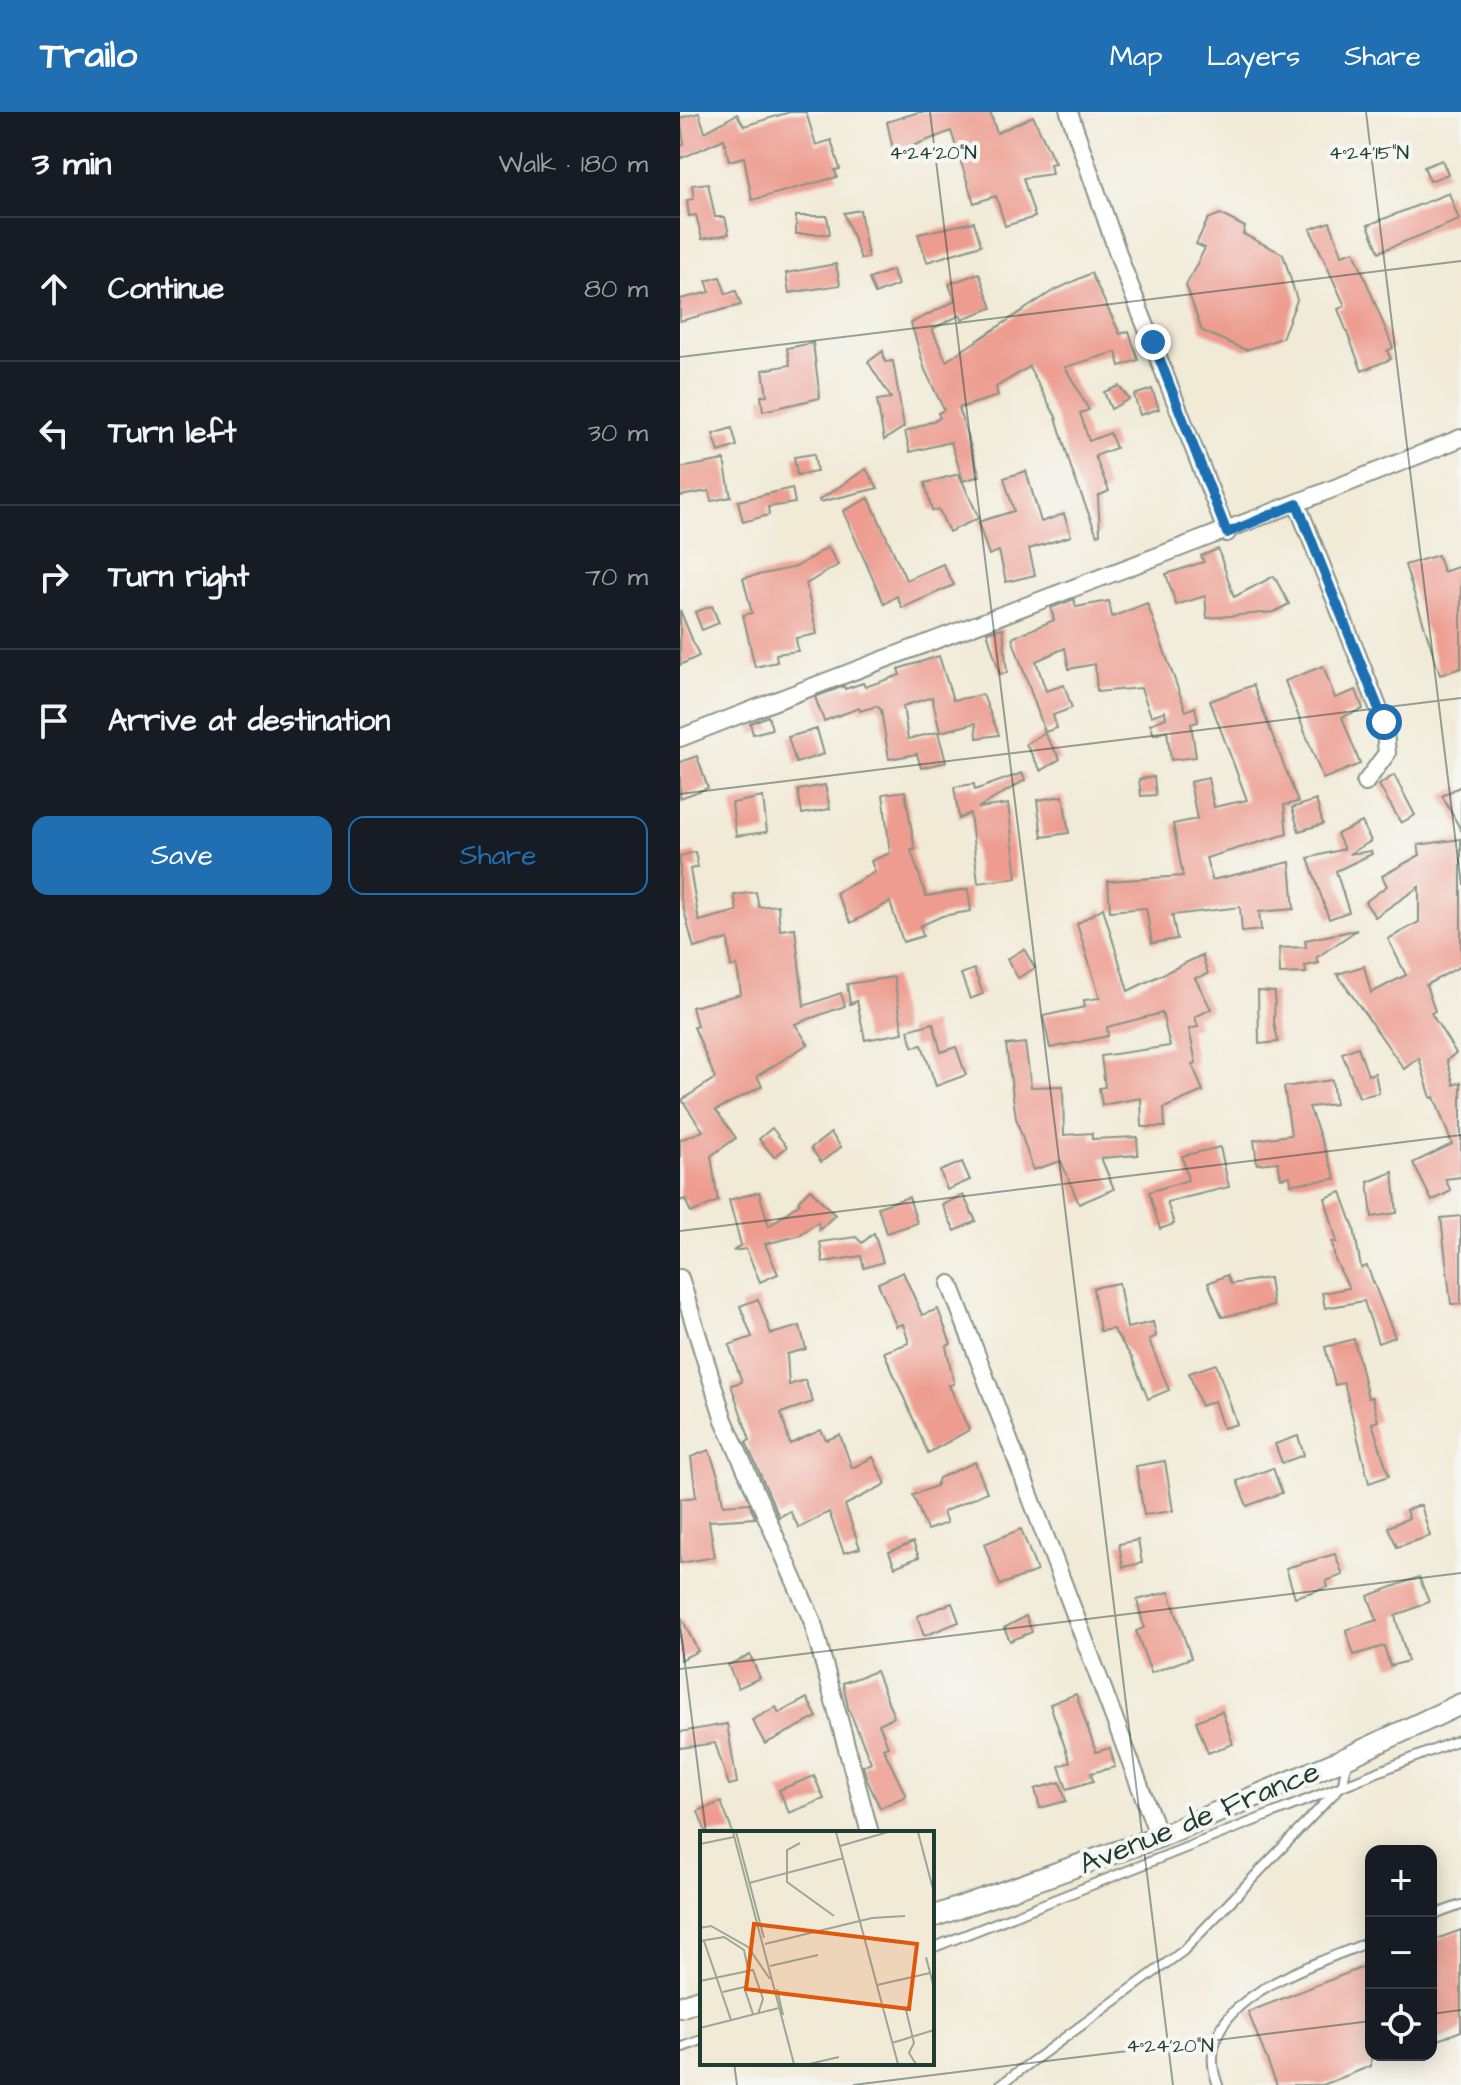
<!DOCTYPE html>
<meta charset="utf-8">
<style>
:root{--surface:#171b24;--page:#242831;--text:#f1f3f6;--muted:#9ea1a6;--line:#363941;--accent:#1f6fb2}
body{margin:0;font-family:"Architects Daughter",sans-serif;background:var(--page);color:var(--text)}
.controls{position:absolute;right:24px;bottom:24px;display:grid;overflow:hidden;border-radius:16px;box-shadow:0 4px 20px #0003}
.controls button{width:72px;height:72px;display:grid;place-items:center;padding:0;border:0;border-bottom:2px solid var(--line);background:var(--surface);color:var(--text);font:40px sans-serif}
.stop{position:absolute;width:24px;height:24px;margin:-18px;border:6px solid #1f6fb2;border-radius:50%;background:#fff}
.stop.end{background:#1f6fb2;border-color:#fff;box-shadow:0 2px 8px #0008}
.list{margin:0;padding:0;list-style:none}
h2{display:flex;justify-content:space-between;align-items:center;height:104px;margin:0;padding:0 32px;font-size:34px}
h2 small{font-size:26px;font-weight:400;color:var(--muted)}
.list li{display:grid;grid-template-columns:52px 1fr auto;gap:24px;align-items:center;box-sizing:border-box;height:144px;padding:0 32px;border-top:2px solid var(--line)}
.list b{display:block;font-size:30px;white-space:nowrap}
.list em{font-size:26px;font-style:normal;color:var(--muted)}
.actions{display:flex;gap:16px;padding:24px 32px}
.actions a{flex:1;padding:18px 0;border:2px solid var(--accent);border-radius:16px;text-align:center;font-size:28px;color:var(--accent)}
.actions .main{background:var(--accent);color:#fff}
.icon{flex:none;width:44px;height:44px;fill:none;stroke:currentColor;stroke-width:2;stroke-linecap:round;stroke-linejoin:round}
.map{position:relative;flex:none;width:781px;height:1973px;overflow:hidden}
header{display:flex;align-items:center;gap:48px;box-sizing:border-box;height:112px;padding:0 40px;background:var(--accent);color:#fff}
header strong{font-size:38px}
nav{display:flex;gap:44px;margin-inline-start:auto;font-size:28px}
main{display:flex}
aside{flex:1;background:var(--surface)}
.map>svg:first-child{display:block}
.building{fill:#ed9c8f}
.lines{fill:none;stroke-linecap:round;stroke-linejoin:round}
.service-casing{stroke:#889486;stroke-width:12}
.minor-casing{stroke:#889486;stroke-width:20}
.tertiary-casing{stroke:#889486;stroke-width:24}
.service{stroke:#fff;stroke-width:8}
.minor{stroke:#fff;stroke-width:16}
.tertiary{stroke:#fff;stroke-width:20}
.route{stroke:#1f6fb2;stroke-width:10}
.ticks{fill:none;stroke:#1f3d34;stroke-width:2;stroke-opacity:0.45}
.labels{text-anchor:middle;stroke-width:8;stroke-linejoin:round;paint-order:stroke}
.street-label{font-size:30px;fill:#1f3d34;stroke:#f6f6f2}
.inset-road{fill:none;stroke:#9da596;stroke-width:2}
.view{fill:#de580e;fill-opacity:0.15;stroke:#de580e;stroke-width:4}
.inset-edge{fill:none;stroke:#1f3d34;stroke-width:4}
.ticks-label{font-size:20px;text-anchor:middle;fill:#1f3d34;stroke:#f6f6f2;stroke-width:8;stroke-linejoin:round;paint-order:stroke}
</style>
<header>
<strong>Trailo</strong>
<nav><a>Map</a><a>Layers</a><a>Share</a></nav>
</header>
<main>
<aside>
<h2>3 min<small>Walk · 180 m</small></h2>
<ul class="list">
<li><svg class="icon" aria-label="ahead" viewBox="0 0 24 24"><path d="M12 20V5M6 11l6-6 6 6"/></svg><div><b>Continue</b></div><em>80 m</em></li>
<li><svg class="icon" aria-label="left" viewBox="0 0 24 24"><path d="M17 20v-9H6M10 6l-5 5 5 5"/></svg><div><b>Turn left</b></div><em>30 m</em></li>
<li><svg class="icon" aria-label="right" viewBox="0 0 24 24"><path d="M7 20v-9h11M14 6l5 5-5 5"/></svg><div><b>Turn right</b></div><em>70 m</em></li>
<li><svg class="icon" aria-label="arrive" viewBox="0 0 24 24"><path d="M6 21V4h12l-3 4 3 4H6"/></svg><div><b>Arrive at destination</b></div></li>
</ul>
<div class="actions"><a class="main">Save</a><a>Share</a></div>
</aside>
<div class="map">
<svg width="781" height="1973" viewBox="0 0 781 1973">
<rect width="100%" height="100%" fill="#f6f6f2"/>
<filter id="ink" filterUnits="userSpaceOnUse"><feTurbulence type="fractalNoise" baseFrequency=".0125" numOctaves="2"/><feDisplacementMap in="SourceGraphic" scale="16" xChannelSelector="R" yChannelSelector="G"/><feConvolveMatrix kernelMatrix="1 2 1 2 8 2 1 2 1" color-interpolation-filters="sRGB"/></filter>
<filter id="wash" filterUnits="userSpaceOnUse"><feTurbulence type="fractalNoise" baseFrequency=".006" numOctaves="4" result="noise"/><feDisplacementMap in="SourceGraphic" scale="32" xChannelSelector="R" yChannelSelector="G"/><feGaussianBlur stdDeviation="1.8" result="paint"/><feColorMatrix in="noise" values="0 0 0 0 0 0 0 0 0 0 0 0 0 0 0 0 0 1.4 0 .05"/><feComposite in="paint" operator="in"/></filter>
<g filter="url(#wash)">
<rect width="100%" height="100%" fill="#f1ead7"/>
<g id="blocks">
<g class="building">
<polygon points="110,0 126,0 136,33 151,28 160,57 155,58 157,65 72,88 64,45 49,49 44,27 2,46 0,42 0,35 4,32 0,6 19,1 25,20 57,2 64,14"/>
<polygon points="239,0 310,0 317,21 353,4 375,51 370,52 372,62 343,66 355,105 325,114 316,84 294,91 271,19 232,34 233,38 214,42 207,10"/>
<polygon points="762,48 768,62 750,69 744,55"/>
<polygon points="28,71 35,105 45,105 49,122 22,127 16,103 9,104 7,88 14,87 12,73"/>
<polygon points="769,81 779,108 699,140 688,113"/>
<polygon points="180,98 188,145 181,147 164,101"/>
<polygon points="540,102 565,115 563,122 603,142 617,188 602,226 566,238 522,219 506,173 525,136 516,132 528,107"/>
<polygon points="116,104 147,104 150,122 116,122"/>
<polygon points="294,110 301,133 247,150 238,122"/>
<polygon points="650,110 662,143 674,139 713,236 707,239 711,247 682,259 658,197 665,194 630,117"/>
<polygon points="156,152 160,173 109,181 106,161"/>
<polygon points="212,158 218,173 195,182 189,167"/>
<polygon points="299,161 312,196 282,207 280,203 252,217 266,249 371,180 411,161 440,222 449,219 458,248 440,254 436,240 385,255 409,298 400,301 409,329 430,321 436,336 415,344 429,379 418,384 420,422 417,423 392,359 376,305 349,255 316,275 318,284 279,296 300,364 283,369 271,330 230,340 225,320 260,306 258,301 264,298 245,258 231,211 275,189 269,172"/>
<polygon points="40,165 46,182 56,179 61,193 0,209 0,187 30,180 26,169"/>
<polygon points="133,231 140,286 83,299 81,284 87,283 83,258 110,253 107,236"/>
<polygon points="203,239 205,250 213,249 224,315 204,328 197,288 211,286 188,250"/>
<polygon points="439,274 449,287 431,297 424,280"/>
<polygon points="472,277 479,297 460,303 454,283"/>
<polygon points="52,316 57,334 39,340 33,322"/>
<polygon points="134,342 137,360 117,363 114,345"/>
<polygon points="44,348 51,385 31,389 29,379 0,384 0,356"/>
<polygon points="186,357 198,376 140,390 139,388"/>
<polygon points="346,359 361,410 384,402 391,424 349,437 355,463 326,470 319,439 309,443 298,410 334,399 324,366"/>
<polygon points="279,362 299,406 269,420 259,398 252,399 245,371"/>
<polygon points="112,376 115,391 88,395 89,403 63,410 58,389"/>
<polygon points="189,386 226,468 263,452 274,473 222,496 217,484 204,492 163,399"/>
<polygon points="148,435 158,453 126,472 137,522 116,526 118,539 96,542 97,550 75,555 63,503 72,501 63,466 116,455"/>
<polygon points="538,437 554,485 594,464 609,492 594,500 527,506 525,484 496,493 486,462 524,450 521,444"/>
<polygon points="758,443 763,460 781,454 781,556 760,563 725,453"/>
<polygon points="394,487 396,495 429,489 432,505 467,491 506,599 515,595 518,610 511,612 516,645 491,648 487,619 474,623 470,612 486,606 485,599 471,604 461,576 417,580 415,552 389,557 385,536 356,549 366,579 384,573 392,596 373,603 377,616 365,620 332,526 374,508 371,496"/>
<polygon points="32,494 39,511 22,518 15,500"/>
<polygon points="0,498 19,544 0,553"/>
<polygon points="323,516 327,561 320,562 307,520"/>
<polygon points="259,544 273,588 303,583 319,623 297,626 296,611 260,620 252,585 223,594 228,627 258,620 266,650 241,656 237,642 209,647 201,598 197,594 180,599 179,596 144,609 135,585 164,574 165,577 183,571 185,575 220,563 218,557"/>
<polygon points="643,554 655,586 676,578 683,597 662,605 680,652 643,667 605,569"/>
<polygon points="573,573 618,690 604,693 607,722 526,746 532,768 610,750 614,797 579,800 581,818 562,820 560,795 492,803 497,827 472,831 466,796 430,799 428,769 503,764 493,712 517,707 510,670 528,666 534,695 567,688 530,589"/>
<polygon points="88,604 92,617 73,622 70,611"/>
<polygon points="137,617 144,642 116,651 108,625"/>
<polygon points="364,621 380,647 361,659 346,632"/>
<polygon points="17,644 28,676 0,686 0,650"/>
<polygon points="342,661 345,668 298,696 328,692 337,766 298,771 290,701 279,707 274,675 294,672 295,678"/>
<polygon points="714,663 735,703 721,711 699,673"/>
<polygon points="474,665 476,683 461,684 459,667"/>
<polygon points="145,673 150,697 122,702 118,678"/>
<polygon points="781,674 781,718 762,684"/>
<polygon points="225,679 235,738 231,738 246,784 288,777 291,799 262,804 240,814 243,824 223,830 210,790 171,811 156,781 195,760 191,749 210,741 203,682"/>
<polygon points="383,684 389,721 362,725 357,688"/>
<polygon points="83,685 87,720 56,724 52,691"/>
<polygon points="636,688 643,712 619,719 612,696"/>
<polygon points="682,710 691,729 669,742 691,739 692,742 656,759 669,800 649,807 628,746 664,737 657,722"/>
<polygon points="781,727 781,854 746,873 755,899 751,901 776,941 767,948 774,973 781,970 781,1065 765,1067 771,1079 752,1089 733,1051 772,1032 754,985 751,986 739,946 724,957 657,862 684,854 691,881 726,863 708,827 739,810 739,775 695,805 685,790 707,774 702,764 740,743 738,733"/>
<polygon points="15,740 18,755 10,757 19,809 57,799 54,783 76,780 79,795 98,793 100,818 115,816 124,894 161,881 165,894 115,912 128,932 77,964 82,974 36,998 56,1026 31,1044 38,1089 11,1101 5,1087 0,1089 0,1028 23,1019 2,988 35,966 14,915 17,914 12,895 61,882 57,854 51,855 48,827 14,836 0,783 0,744"/>
<polygon points="423,796 448,879 522,843 528,862 515,866 531,897 515,905 518,915 509,917 516,951 512,952 523,979 484,996 485,1015 462,1015 461,986 422,993 419,976 425,975 421,944 490,934 482,901 427,915 428,924 370,936 363,904 405,895 404,888 420,886 397,812"/>
<polygon points="677,818 636,846 639,851 625,854 626,861 600,862 599,836 626,835 625,828"/>
<polygon points="344,837 355,856 338,866 327,847"/>
<polygon points="294,857 303,882 290,887 281,862"/>
<polygon points="214,865 223,921 185,928 177,889 170,892 167,872"/>
<polygon points="578,879 595,880 594,910 598,930 579,932"/>
<polygon points="253,911 261,940 276,935 286,963 256,974 242,933 233,935 228,918"/>
<polygon points="345,931 351,975 383,974 384,1023 412,1021 412,1027 457,1025 458,1043 421,1046 434,1077 399,1092 381,1049 353,1058 336,1006 326,933"/>
<polygon points="678,935 688,963 695,961 699,981 679,985 662,941"/>
<polygon points="652,968 655,992 629,995 656,1067 611,1072 610,1064 601,1066 598,1050 577,1052 574,1028 611,1023 604,975"/>
<polygon points="92,1016 107,1035 94,1045 79,1027"/>
<polygon points="151,1021 161,1035 141,1050 131,1036"/>
<polygon points="540,1035 549,1075 487,1090 494,1112 480,1117 469,1080 508,1068 502,1044"/>
<polygon points="282,1050 290,1068 267,1078 260,1059"/>
<polygon points="713,1060 717,1101 692,1105 688,1070"/>
<polygon points="130,1077 155,1103 139,1118 138,1110 118,1124 85,1132 98,1162 80,1170 66,1137 53,1139 61,1133 49,1088 79,1080 89,1114 120,1091 118,1089"/>
<polygon points="661,1080 674,1116 681,1156 687,1154 715,1225 698,1231 684,1189 645,1196 642,1181 669,1176 655,1148 652,1130 657,1130 645,1086"/>
<polygon points="283,1083 296,1109 275,1119 262,1093"/>
<polygon points="229,1085 237,1111 206,1121 198,1095"/>
<polygon points="781,1104 781,1192 771,1192 761,1106"/>
<polygon points="194,1121 203,1150 184,1156 181,1144 143,1150 140,1130 176,1125 182,1131"/>
<polygon points="223,1160 242,1203 258,1197 271,1232 266,1234 274,1272 269,1273 289,1318 248,1341 204,1240 229,1231 223,1212 216,1214 198,1171"/>
<polygon points="547,1163 551,1172 589,1166 593,1194 542,1205 528,1171"/>
<polygon points="439,1171 447,1216 473,1210 476,1224 469,1228 489,1278 468,1287 452,1246 433,1217 420,1219 413,1176"/>
<polygon points="78,1187 91,1222 120,1214 126,1237 107,1242 109,1273 125,1268 133,1290 101,1301 110,1332 141,1318 146,1328 160,1323 172,1356 193,1345 206,1372 165,1393 180,1436 164,1441 149,1400 119,1416 110,1399 99,1405 66,1330 70,1328 51,1273 62,1270 49,1233 72,1225 60,1194"/>
<polygon points="674,1227 688,1286 692,1285 698,1309 692,1311 709,1364 689,1371 664,1271 655,1273 645,1235"/>
<polygon points="536,1252 557,1312 543,1316 534,1289 521,1294 509,1261"/>
<polygon points="618,1324 624,1343 602,1351 595,1332"/>
<polygon points="29,1338 39,1366 43,1393 69,1391 75,1406 29,1409 35,1445 0,1451 0,1387 16,1385 11,1345"/>
<polygon points="485,1349 493,1399 464,1403 456,1354"/>
<polygon points="295,1350 307,1380 263,1400 267,1411 247,1418 233,1383 256,1374 259,1366"/>
<polygon points="593,1356 602,1381 567,1394 557,1369"/>
<polygon points="741,1393 750,1424 717,1435 708,1415 729,1406 726,1398"/>
<polygon points="341,1417 357,1459 320,1473 304,1432"/>
<polygon points="458,1428 462,1451 443,1455 439,1432"/>
<polygon points="233,1430 239,1445 215,1455 209,1440"/>
<polygon points="655,1442 663,1463 646,1469 648,1475 615,1485 606,1456"/>
<polygon points="739,1465 749,1490 715,1504 728,1549 710,1554 704,1534 674,1543 666,1518 697,1508 688,1484"/>
<polygon points="489,1480 511,1546 471,1561 456,1519 464,1516 457,1488"/>
<polygon points="272,1491 279,1510 244,1524 237,1504"/>
<polygon points="0,1503 18,1539 0,1548"/>
<polygon points="346,1504 352,1520 330,1529 324,1516"/>
<polygon points="70,1543 80,1566 58,1576 48,1553"/>
<polygon points="196,1559 214,1605 199,1612 208,1634 203,1636 226,1684 200,1696 187,1668 183,1654 191,1650 168,1596 163,1571"/>
<polygon points="396,1582 416,1640 430,1636 435,1655 411,1661 413,1669 387,1677 379,1654 390,1650 370,1592"/>
<polygon points="127,1586 137,1605 85,1632 72,1608 96,1595 99,1601"/>
<polygon points="542,1599 553,1632 528,1641 516,1609"/>
<polygon points="47,1612 57,1671 49,1673 35,1631 0,1636 0,1620"/>
<polygon points="134,1664 144,1687 109,1701 99,1678"/>
<polygon points="380,1670 386,1689 360,1696 355,1677"/>
<polygon points="41,1690 53,1721 26,1721 18,1699"/>
<polygon points="781,1818 781,1919 751,1931 751,1829"/>
<polygon points="691,1852 691,1954 643,1973 597,1973 568,1900"/>
</g>
</g>
</g>
<g filter="url(#ink)">
<use href="#blocks" fill-opacity="0" stroke="#889486" stroke-width="2"/>
<g class="lines">
<defs>
<g id="service">
<polyline points="751,1804 781,1793"/>
<polyline points="252,1836 781,1627"/>
<polyline points="0,1936 22,1928"/>
<polyline points="320,1973 503,1839 663,1672 667,1648"/>
<path d="M538 1973C505 1887 635 1854 691 1829"/>
</g>
<g id="minor">
<polyline points="389,0 443,156 547,421"/>
<polyline points="617,392 704,610 707,641 685,671"/>
<path d="M0 626C259 524 522 431 781 326"/>
<polyline points="0,1166 44,1308 132,1508 190,1721"/>
<polyline points="270,1172 479,1725"/>
</g>
<g id="tertiary">
<polyline points="252,1805 479,1725 668,1645 781,1592"/>
<polyline points="0,1895 22,1887"/>
</g>
</defs>
<use href="#service" class="service-casing"/>
<use href="#minor" class="minor-casing"/>
<use href="#tertiary" class="tertiary-casing"/>
<use href="#service" class="service"/>
<use href="#minor" class="minor"/>
<use href="#tertiary" class="tertiary"/>
</g>
</g>
<g class="lines" filter="url(#ink)">
<polyline class="route" points="473,230 547,421 617,392 704,610"/>
</g>
<path class="ticks" d="M250 0 493 1973M686 0 781 773M0 245 781 149M0 682 781 586M0 1119 781 1023M0 1511 26 1721M0 1557 781 1461M751 1902 781 1898M54 1951 57 1973M173 1973 691 1909"/>
<g class="labels">
<g class="street-label">
<text transform="translate(519 1705) rotate(-22)" y="10">Avenue de France</text>
</g>
</g>
<g transform="translate(20 1719)">
<rect width="234" height="234" fill="#f1ead7"/>
<path class="inset-road" d="M33 1 94 233M36 1 64 107M136 1 198 233M218 1 234 62M100 12 87 19V51L134 85M0 13 34 6M140 15 188 1M49 52 144 27M0 97 11 95 48 116 70 148M0 110 24 106 44 119 48 138M4 110 31 189M65 113 172 87 205 85M226 126 234 157M70 135 118 124M0 150 53 139 63 168 58 183M177 154 230 142M77 158 83 184M23 161 44 156 53 183M206 179 214 212 209 222 216 233M0 197 79 177M192 212 234 199M109 233 139 226"/>
<path class="view" d="M54 93 217 113 209 178 46 158Z"/>
<rect width="234" height="234" class="inset-edge"/>
</g>
<g class="ticks-label">
<text x="253" y="47">4°24'20"N</text>
<text x="689" y="47">4°24'15"N</text>
<text x="490" y="1940">4°24'20"N</text>
</g>
</svg>
<div class="controls">
<button>+</button>
<button>−</button>
<button><svg class="icon" aria-label="locate" viewBox="0 0 24 24"><circle cx="12" cy="12" r="6"/><path d="M12 2v4M12 18v4M2 12h4M18 12h4"/></svg></button>
</div>
<div class="stop" style="left:704px;top:610px"></div>
<div class="stop end" style="left:473px;top:230px"></div>
</div>
</main>
